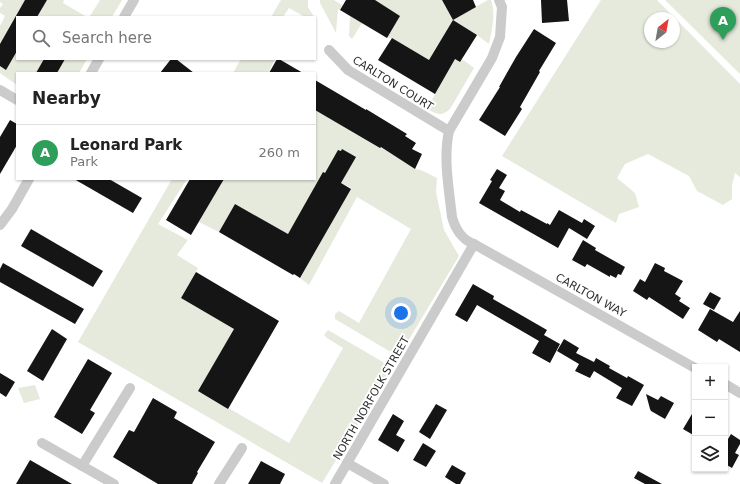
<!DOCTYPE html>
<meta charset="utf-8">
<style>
:root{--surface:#fff;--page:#f6f6f6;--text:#222;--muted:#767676;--line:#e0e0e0;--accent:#db2777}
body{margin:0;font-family:"DejaVu Sans",sans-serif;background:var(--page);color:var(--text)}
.controls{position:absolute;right:12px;bottom:12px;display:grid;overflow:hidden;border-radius:0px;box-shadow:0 1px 3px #0004}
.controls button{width:36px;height:36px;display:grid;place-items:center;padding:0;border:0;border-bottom:1px solid var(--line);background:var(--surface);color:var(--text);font:20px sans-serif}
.compass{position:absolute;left:644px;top:12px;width:36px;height:36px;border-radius:50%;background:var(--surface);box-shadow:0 1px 3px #0004;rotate:31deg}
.you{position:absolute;left:401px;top:313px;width:14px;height:14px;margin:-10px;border:3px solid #fff;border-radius:50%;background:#1a73e8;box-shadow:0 0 0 6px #1a73e833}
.badge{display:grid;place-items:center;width:26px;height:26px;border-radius:50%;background:var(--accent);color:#fff;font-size:13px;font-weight:700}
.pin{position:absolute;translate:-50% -33px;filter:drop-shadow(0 1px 2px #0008)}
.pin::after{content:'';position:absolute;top:21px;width:14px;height:12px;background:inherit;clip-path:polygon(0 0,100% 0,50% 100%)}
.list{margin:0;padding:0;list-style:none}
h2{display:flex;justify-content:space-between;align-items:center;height:52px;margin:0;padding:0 16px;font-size:17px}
h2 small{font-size:13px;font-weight:400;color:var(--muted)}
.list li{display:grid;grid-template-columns:26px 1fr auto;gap:12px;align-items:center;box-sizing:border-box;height:56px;padding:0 16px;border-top:1px solid var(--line)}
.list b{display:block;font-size:15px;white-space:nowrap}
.list p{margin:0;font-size:13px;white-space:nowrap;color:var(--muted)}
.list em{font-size:13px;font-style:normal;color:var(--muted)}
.icon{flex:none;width:22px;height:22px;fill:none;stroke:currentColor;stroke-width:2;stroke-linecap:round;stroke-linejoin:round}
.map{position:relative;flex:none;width:740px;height:484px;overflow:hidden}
.search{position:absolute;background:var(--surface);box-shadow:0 1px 3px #0004;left:16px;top:16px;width:300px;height:44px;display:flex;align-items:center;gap:10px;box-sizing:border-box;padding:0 14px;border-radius:0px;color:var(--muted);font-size:15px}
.panel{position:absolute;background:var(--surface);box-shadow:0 1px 3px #0004;left:16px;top:72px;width:300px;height:108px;border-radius:0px}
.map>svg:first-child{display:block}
.green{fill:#e5eadd;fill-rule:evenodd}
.building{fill:#151515}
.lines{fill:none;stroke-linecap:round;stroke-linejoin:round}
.street{stroke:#cbcbcb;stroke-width:10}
.labels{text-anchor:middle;stroke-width:4;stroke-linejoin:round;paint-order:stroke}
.street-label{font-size:11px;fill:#2e2e2e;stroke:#fff}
</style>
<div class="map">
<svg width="740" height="484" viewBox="0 0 740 484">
<rect width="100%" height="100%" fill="#fff"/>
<g class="green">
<polygon points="0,0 64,0 63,3 87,17 17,17 17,59 87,59 79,73 17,73 17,85 0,73 0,26 5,16 0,13 0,8 3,4 0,2"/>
<polygon points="100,0 122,0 112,17 91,17 90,16"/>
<polygon points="281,0 308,0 308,7 314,17 305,17 289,8 283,17 271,17"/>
<polygon points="320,0 334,0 342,5 340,10 338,9 336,33 320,3"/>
<path d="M375 0H442L452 18 457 17 488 0H491C496 14 492 30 489 44L477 35 453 20 437 48 460 62 462 59 474 68 450 109C441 117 437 114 427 109L447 72 392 38H387L400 16Z"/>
<path d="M601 0H657L740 84V177L735 173 732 185V199L723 205 697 191 689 176 648 154 625 164 617 178 635 193 639 207 619 214 616 223 502 156ZM650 18H674V42H650Z"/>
<polygon points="665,0 740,0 740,74"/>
<polygon points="350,16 362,23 352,39 349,36"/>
<polygon points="241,59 275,59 268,73 233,73"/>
<polygon points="315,110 383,148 415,169 421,170 437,178 436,192 444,230 459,256 402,351 389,351 335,319 335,314 339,311 359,323 411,229 357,197 309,285 300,278 351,188 323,173 288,234 235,204 219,232 199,222 224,179 315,179"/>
<polygon points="172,179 187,179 158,224 188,240 177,255 198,268 181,298 234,329 199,391 289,443 343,348 327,338 324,335 328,330 383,362 389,374 322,483 78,342"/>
<polygon points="35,385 40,399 24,403 18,388"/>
</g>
<g class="building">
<polygon points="25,0 47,0 37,17 17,17 17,51 6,70 0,66 0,44"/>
<polygon points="346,0 375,0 400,16 387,38 340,10"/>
<polygon points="442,0 473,0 476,7 453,20"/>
<polygon points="541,0 567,0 569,21 542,23"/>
<polygon points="453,20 477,35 460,62 455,59 435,94 378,60 392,38 429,60"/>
<polygon points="534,29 556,43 539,71 540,72 520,107 522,109 505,136 479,120 500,87 499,87 516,57"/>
<polygon points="44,59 65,59 57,73 36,73"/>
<polygon points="171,59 176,59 194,73 160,73"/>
<polygon points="277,59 279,59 303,73 269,73"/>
<polygon points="315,80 366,110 366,109 407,134 405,136 416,143 412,149 422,154 415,169 381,147 380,148 315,110"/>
<polygon points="10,120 17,124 17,145 0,174 0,137"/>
<polygon points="342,149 356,157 341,183 351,189 300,278 294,274 293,275 219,232 235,204 288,234 323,172 325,173 338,150 341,151"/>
<polygon points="497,169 507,175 499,188 505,191 500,200 520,212 521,210 547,224 547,223 550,225 559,210 582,223 584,219 595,226 587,239 569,228 558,248 479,203 492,181 490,180"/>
<polygon points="74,179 109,179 142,198 133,213"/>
<polygon points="190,179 224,179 191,235 166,220"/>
<polygon points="31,229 103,271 93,287 21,246"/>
<polygon points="583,240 596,248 595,250 625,267 621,275 618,274 616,278 610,275 610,277 587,264 585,267 572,260"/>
<polygon points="3,263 84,309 75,324 0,282 0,269"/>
<polygon points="655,263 665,268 664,271 683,281 675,294 681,298 679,301 690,308 683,319 649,297 647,300 633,291 640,279 645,282"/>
<polygon points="196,272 279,321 228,409 198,391 234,329 181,298"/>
<polygon points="473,284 494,296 493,299 547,330 544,335 560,344 550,363 532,353 539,341 477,305 467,322 455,315"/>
<polygon points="710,292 721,298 714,310 703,304"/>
<polygon points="710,309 733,322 740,311 740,352 719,339 717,342 698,330"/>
<polygon points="52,329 67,339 43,381 27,371"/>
<polygon points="564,339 579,348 576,353 594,362 596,358 610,366 609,368 627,378 628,376 644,385 632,406 616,398 622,388 594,371 590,378 575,371 579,364 557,351"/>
<polygon points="88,359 112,373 90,410 95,413 82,434 54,417"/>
<polygon points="0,373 15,382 6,397 0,393"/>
<polygon points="646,394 658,400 661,396 674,403 665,419 651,411 650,409"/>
<polygon points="153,398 177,412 174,418 215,442 197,472 198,473 192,484 158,484 113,457 129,430 134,432"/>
<polygon points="436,404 447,410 430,439 419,432"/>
<polygon points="695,409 695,436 683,429"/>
<polygon points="393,414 404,421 396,435 405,440 398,452 378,440"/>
<polygon points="731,434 740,440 740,444 735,453 739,455 732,468 725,464 725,444"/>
<polygon points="423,443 436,451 426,467 413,460"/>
<polygon points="30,460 72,484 16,484"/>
<polygon points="261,461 285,474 280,484 248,484"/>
<polygon points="452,465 466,473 460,484 456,484 445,477"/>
<polygon points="638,471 662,484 645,484 634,478"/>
</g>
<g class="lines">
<g class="street">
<path d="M499 0 502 7 500 37 492 58 449 131C443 158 449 189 452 217 455 228 462 240 474 244L695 368"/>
<polyline points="124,17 134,0"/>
<polyline points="329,50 348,70 449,131"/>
<polyline points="91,73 99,59"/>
<polyline points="0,90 17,100"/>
<polyline points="0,225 12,209 29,179"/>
<polyline points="725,384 740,393"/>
<polyline points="42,443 114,484"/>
<polyline points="347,463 384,484"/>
<polyline points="82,466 130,388"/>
<polyline points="219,484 242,448"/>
<polyline points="335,484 474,244"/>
</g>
</g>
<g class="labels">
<g class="street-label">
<text transform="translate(393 83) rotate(32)" y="4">CARLTON COURT</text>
<text transform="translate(591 295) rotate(29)" y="4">CARLTON WAY</text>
<text transform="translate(371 398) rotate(-60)" y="4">NORTH NORFOLK STREET</text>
</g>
</g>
</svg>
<div class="controls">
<button>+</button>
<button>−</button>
<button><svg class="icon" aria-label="layers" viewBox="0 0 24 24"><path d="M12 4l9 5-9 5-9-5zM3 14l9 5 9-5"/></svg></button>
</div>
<svg class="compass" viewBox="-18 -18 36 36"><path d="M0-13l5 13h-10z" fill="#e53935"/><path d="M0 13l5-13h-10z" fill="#767676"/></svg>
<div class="you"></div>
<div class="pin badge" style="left:723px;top:40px;background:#2e9e5b">A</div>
<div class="search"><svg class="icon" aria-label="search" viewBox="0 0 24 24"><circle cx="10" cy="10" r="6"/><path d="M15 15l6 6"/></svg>Search here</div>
<section class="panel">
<h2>Nearby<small></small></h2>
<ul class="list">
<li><span class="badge" style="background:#2e9e5b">A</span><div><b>Leonard Park</b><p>Park</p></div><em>260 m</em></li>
</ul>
</section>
</div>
